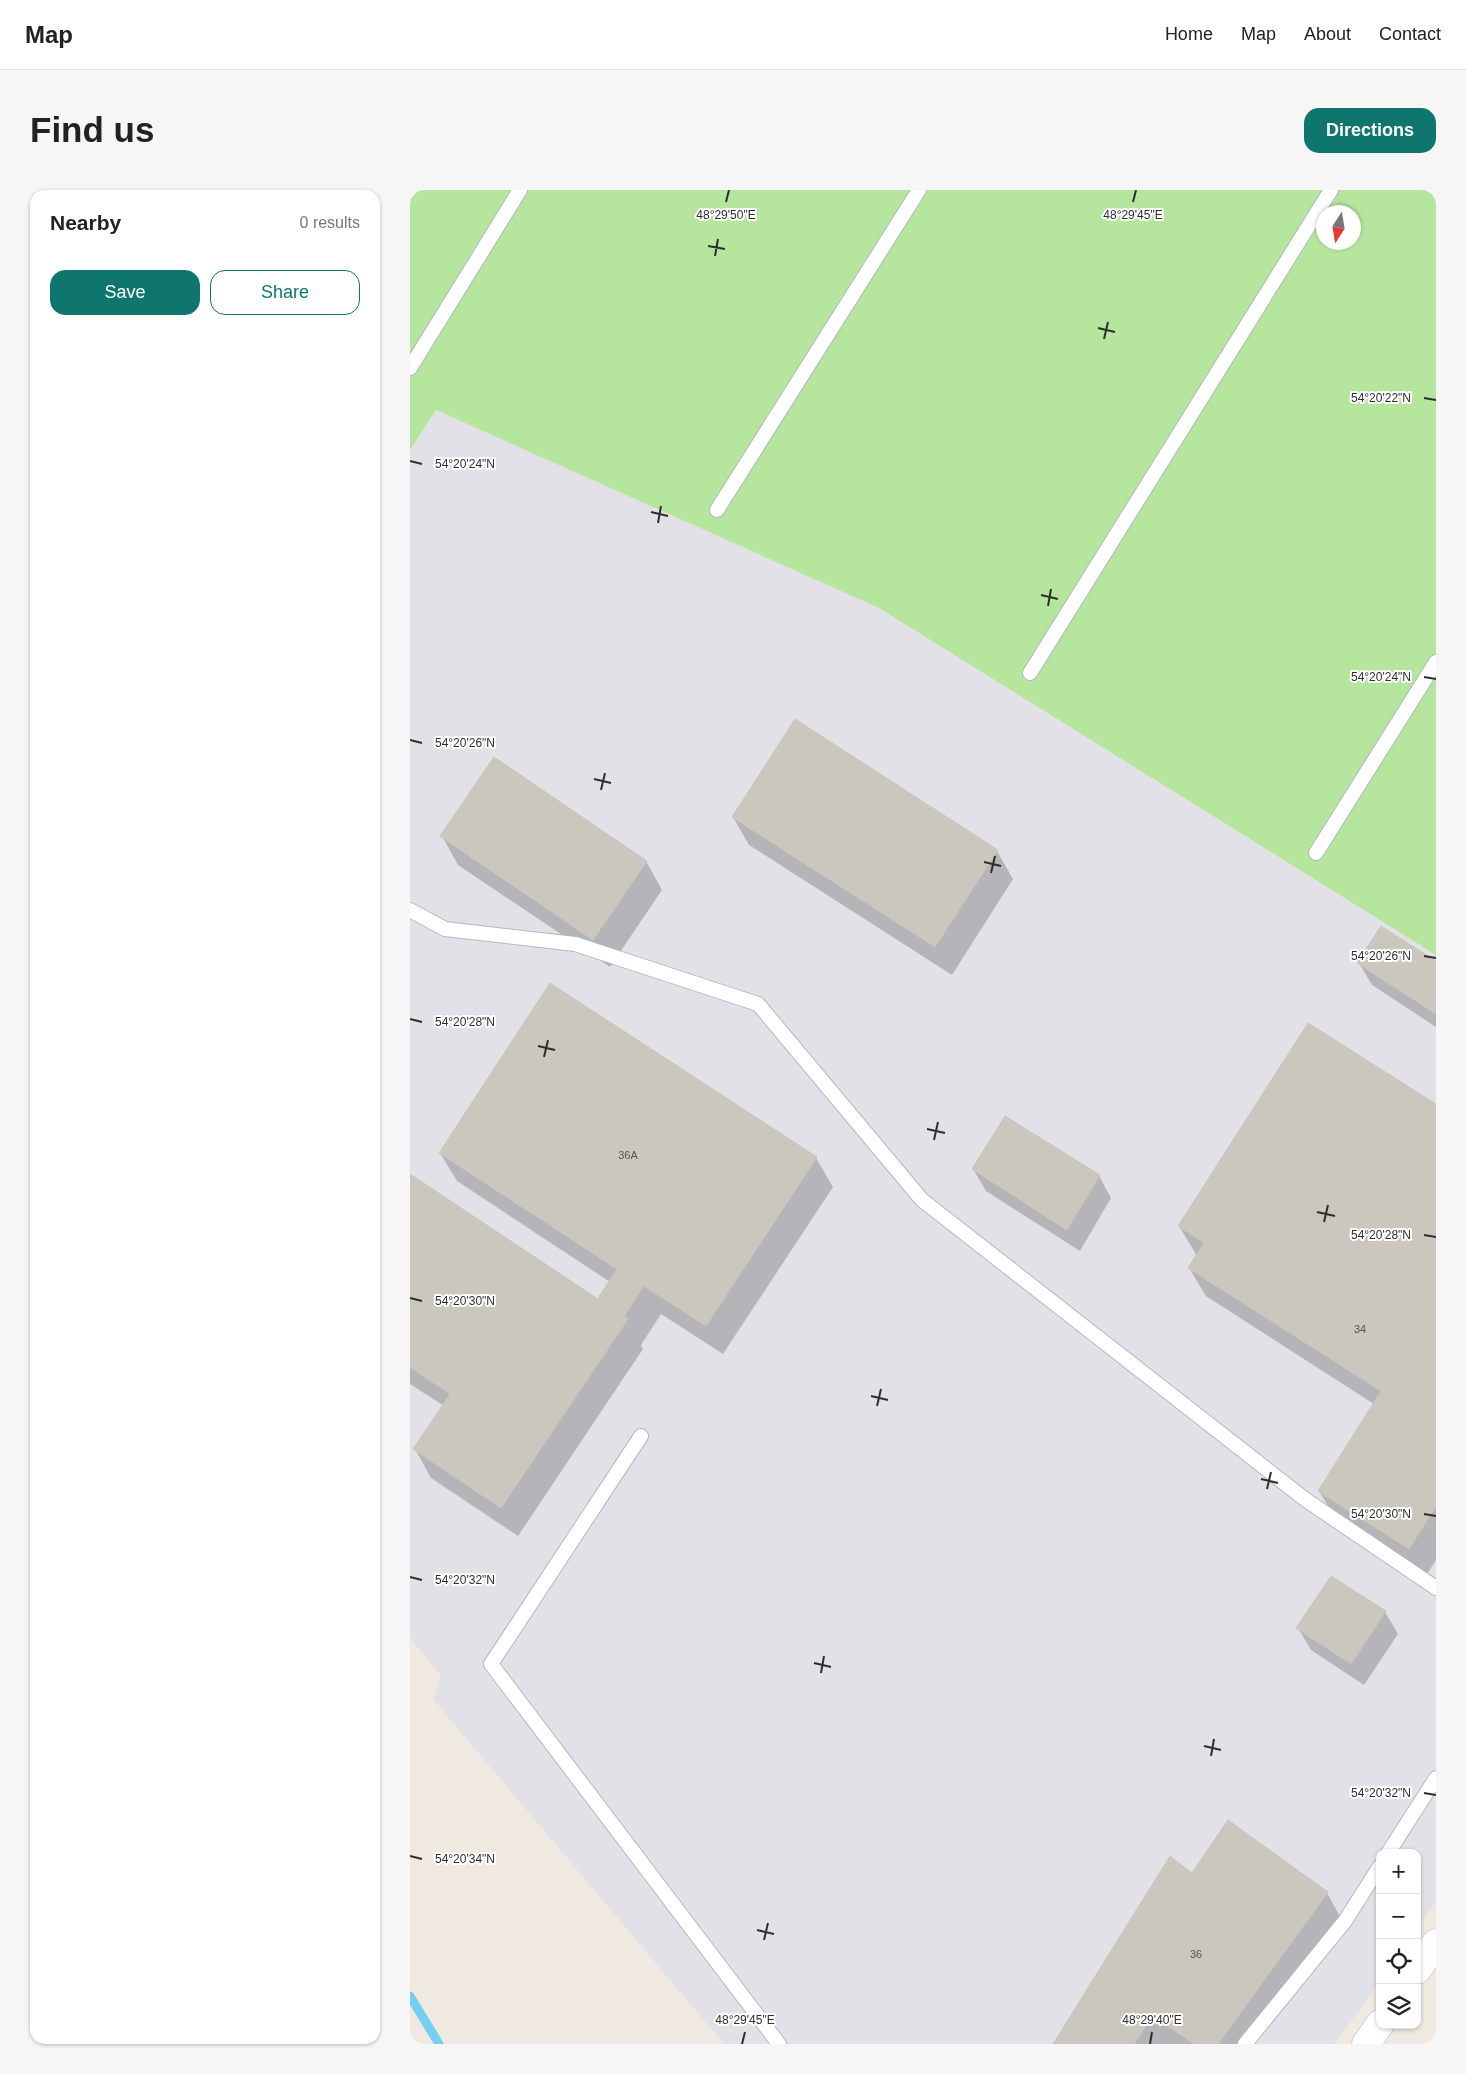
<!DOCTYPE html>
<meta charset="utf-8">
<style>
:root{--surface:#fff;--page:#f6f6f6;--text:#222;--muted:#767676;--line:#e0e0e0;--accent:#0f766e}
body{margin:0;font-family:Arial,sans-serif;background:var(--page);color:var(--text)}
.controls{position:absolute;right:15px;bottom:15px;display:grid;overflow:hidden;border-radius:10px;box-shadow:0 1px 4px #0004}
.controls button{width:45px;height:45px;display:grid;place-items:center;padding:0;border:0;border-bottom:1px solid var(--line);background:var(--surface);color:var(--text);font:25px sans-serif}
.compass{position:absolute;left:906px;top:15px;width:45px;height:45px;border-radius:50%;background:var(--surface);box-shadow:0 1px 4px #0004;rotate:192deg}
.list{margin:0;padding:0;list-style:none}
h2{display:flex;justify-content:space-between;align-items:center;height:65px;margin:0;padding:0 20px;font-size:21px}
h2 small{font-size:16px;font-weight:400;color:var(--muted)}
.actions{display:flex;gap:10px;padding:15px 20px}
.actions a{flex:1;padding:11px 0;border:1px solid var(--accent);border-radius:15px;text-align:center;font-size:18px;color:var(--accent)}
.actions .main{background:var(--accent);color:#fff}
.icon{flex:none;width:28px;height:28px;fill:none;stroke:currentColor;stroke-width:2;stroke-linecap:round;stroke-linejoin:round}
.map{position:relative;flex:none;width:1026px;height:1854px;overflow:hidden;border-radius:15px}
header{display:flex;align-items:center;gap:30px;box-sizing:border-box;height:70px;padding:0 25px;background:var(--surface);border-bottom:1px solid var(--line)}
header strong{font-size:24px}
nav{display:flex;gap:28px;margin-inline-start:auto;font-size:18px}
.intro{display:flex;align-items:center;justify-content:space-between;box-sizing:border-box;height:120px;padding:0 30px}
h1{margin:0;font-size:35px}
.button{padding:12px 22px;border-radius:15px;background:var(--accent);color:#fff;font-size:18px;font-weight:700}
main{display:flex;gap:30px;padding:0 30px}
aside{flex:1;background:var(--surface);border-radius:15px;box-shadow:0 1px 4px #0004}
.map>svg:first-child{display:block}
.industrial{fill:#e3e1e8}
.green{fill:#b6e59e;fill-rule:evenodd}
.shadow{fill:#0003}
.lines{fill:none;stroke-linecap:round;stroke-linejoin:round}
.stream{stroke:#75cff0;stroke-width:9}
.building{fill:#cbc7bf;stroke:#cbc5ba}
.service-casing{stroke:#b4b7c1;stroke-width:16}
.minor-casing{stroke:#b4b7c1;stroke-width:29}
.service{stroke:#fff;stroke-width:14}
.minor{stroke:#fff;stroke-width:28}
.ticks{fill:none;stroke:#2e2e2e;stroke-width:2}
.labels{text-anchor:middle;stroke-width:4;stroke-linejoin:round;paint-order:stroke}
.number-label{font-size:11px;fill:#555452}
.ticks-label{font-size:12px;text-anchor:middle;fill:#2e2e2e;stroke:#fff;stroke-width:4;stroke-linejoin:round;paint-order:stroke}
</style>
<header>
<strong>Map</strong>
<nav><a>Home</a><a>Map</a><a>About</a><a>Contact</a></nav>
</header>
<div class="intro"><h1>Find us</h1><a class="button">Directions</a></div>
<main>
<aside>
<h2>Nearby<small>0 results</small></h2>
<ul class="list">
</ul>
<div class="actions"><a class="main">Save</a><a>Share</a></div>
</aside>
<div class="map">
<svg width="1026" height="1854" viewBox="0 0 1026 1854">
<rect width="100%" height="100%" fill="#efe9e1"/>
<polygon class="industrial" points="26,219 469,418 1026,765 1026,1712 1007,1738 1007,1663 970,1663 970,1791 925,1854 314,1854 23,1509 31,1486 0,1448 0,260"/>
<path class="green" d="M0 0H1026V765L469 418 26 220 0 260ZM914 22H944V52H914Z"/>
<g class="shadow">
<polygon points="323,627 587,661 603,689 542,785 339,655"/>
<polygon points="32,646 236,671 252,700 200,777 48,675"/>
<polygon points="1026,772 1026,837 962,795 949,773"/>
<polygon points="1026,916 1026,1370 1015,1387 926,1329 909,1301 964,1214 796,1106 779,1078 787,1066 769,1036"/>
<polygon points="30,963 406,968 423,997 313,1164 251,1124 231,1155 233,1159 108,1346 21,1288 5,1259 34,1216 0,1194 0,986 188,1111 200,1092 47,991"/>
<polygon points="563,979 689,986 701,1008 670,1061 576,1001"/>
<polygon points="975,1422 988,1444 954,1495 901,1460 888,1438"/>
<polygon points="782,1685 917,1703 933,1732 845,1854 645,1854"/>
</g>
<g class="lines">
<polyline class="stream" points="0,1806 29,1854"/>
</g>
<g class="building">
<polygon points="385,529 588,660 525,757 322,627"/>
<polygon points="84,567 237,671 183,750 30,646"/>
<polygon points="971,736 1026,771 1026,824 947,773"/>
<polygon points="140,793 407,967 296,1136 234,1096 211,1131 185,1113 207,1079 29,963"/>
<polygon points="898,833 1026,914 1026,1316 999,1359 908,1301 971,1201 778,1078 794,1053 768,1036"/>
<polygon points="595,926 690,985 657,1040 562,979"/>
<polygon points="0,984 218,1129 91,1318 3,1259 40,1204 0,1177"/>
<polygon points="921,1386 976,1421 941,1474 886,1438"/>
<polygon points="818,1630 918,1702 808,1854 784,1854 742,1826 724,1854 643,1854 760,1666 782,1683"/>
</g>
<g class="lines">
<defs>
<g id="service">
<polyline points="0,178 110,0"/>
<polyline points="307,320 509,0"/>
<polyline points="620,483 921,0"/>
<polyline points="906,663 1026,472"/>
<polyline points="0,720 35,739 165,754 348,814 512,1010 896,1310 1026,1398"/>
<polyline points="231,1246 81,1474 369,1854"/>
<polyline points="978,1663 1026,1588"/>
<polyline points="835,1854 935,1731 970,1676"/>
</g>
<g id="minor">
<polyline points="1007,1780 1026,1753"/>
<polyline points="956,1854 970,1834"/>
</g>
</defs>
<use href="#service" class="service-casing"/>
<use href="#minor" class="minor-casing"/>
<use href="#service" class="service"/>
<use href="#minor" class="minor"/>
</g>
<path class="ticks" d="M316 12 319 0M723 12 726 0M298 56 315 59M305 66 308 49M688 138 705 142M694 149 698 132M1014 208 1026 210M0 271 12 274M241 322 258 326M248 333 251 316M631 405 648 409M638 416 641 399M1014 487 1026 489M0 550 12 553M184 589 201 593M191 600 195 583M574 672 591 676M581 683 585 666M1014 766 1026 768M0 829 12 832M128 856 145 860M134 867 138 850M517 939 535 943M524 950 528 932M907 1022 925 1026M914 1032 918 1015M1014 1045 1026 1047M0 1108 12 1111M461 1206 478 1210M467 1216 471 1199M851 1289 868 1293M857 1299 861 1282M1014 1324 1026 1326M0 1387 12 1390M404 1473 421 1477M411 1483 414 1466M794 1556 811 1560M801 1566 804 1549M1014 1603 1026 1605M0 1666 12 1669M347 1740 364 1744M354 1750 358 1733M332 1854 335 1842M740 1854 742 1842"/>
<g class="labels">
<g class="number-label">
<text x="218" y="969">36А</text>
<text x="950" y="1143">34</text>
<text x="786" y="1768">36</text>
</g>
</g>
<g class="ticks-label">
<text x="316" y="29">48°29'50"E</text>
<text x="723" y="29">48°29'45"E</text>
<text x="971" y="212">54°20'22"N</text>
<text x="55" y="278">54°20'24"N</text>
<text x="971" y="491">54°20'24"N</text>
<text x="55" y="557">54°20'26"N</text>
<text x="971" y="770">54°20'26"N</text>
<text x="55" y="836">54°20'28"N</text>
<text x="971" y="1049">54°20'28"N</text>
<text x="55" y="1115">54°20'30"N</text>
<text x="971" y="1328">54°20'30"N</text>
<text x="55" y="1394">54°20'32"N</text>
<text x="971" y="1607">54°20'32"N</text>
<text x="55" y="1673">54°20'34"N</text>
<text x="335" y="1834">48°29'45"E</text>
<text x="742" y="1834">48°29'40"E</text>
</g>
</svg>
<div class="controls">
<button>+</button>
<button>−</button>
<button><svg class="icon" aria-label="locate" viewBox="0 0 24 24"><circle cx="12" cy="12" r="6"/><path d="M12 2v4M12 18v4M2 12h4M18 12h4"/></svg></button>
<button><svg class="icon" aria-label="layers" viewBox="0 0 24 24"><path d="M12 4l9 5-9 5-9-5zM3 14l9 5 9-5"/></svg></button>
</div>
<svg class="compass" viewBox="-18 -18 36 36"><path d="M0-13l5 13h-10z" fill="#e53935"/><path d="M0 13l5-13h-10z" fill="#767676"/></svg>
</div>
</main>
